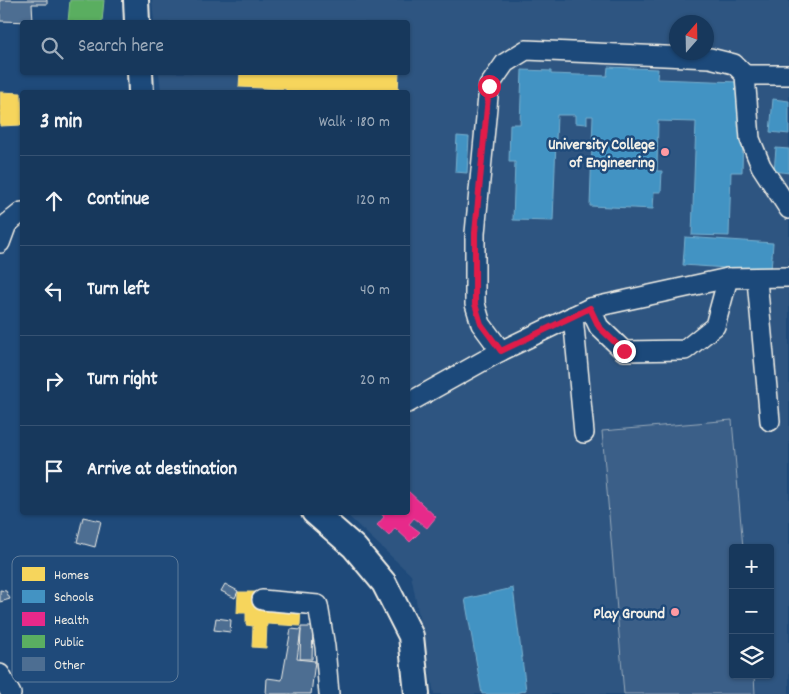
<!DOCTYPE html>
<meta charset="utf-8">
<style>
:root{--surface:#17385c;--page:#203f62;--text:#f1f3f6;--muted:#9eacbb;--line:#365272}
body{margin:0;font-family:Dekko,sans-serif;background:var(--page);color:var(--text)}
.controls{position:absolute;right:15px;bottom:15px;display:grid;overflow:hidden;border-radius:5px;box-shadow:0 1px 4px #0004}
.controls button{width:45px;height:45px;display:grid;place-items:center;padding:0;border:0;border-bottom:1px solid var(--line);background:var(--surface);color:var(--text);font:25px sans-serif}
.compass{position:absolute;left:669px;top:15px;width:45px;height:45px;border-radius:50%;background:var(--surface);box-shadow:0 1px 4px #0004;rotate:20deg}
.stop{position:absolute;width:15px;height:15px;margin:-11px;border:4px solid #e11d48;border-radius:50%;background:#fff}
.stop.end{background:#e11d48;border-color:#fff;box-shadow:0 1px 5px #0008}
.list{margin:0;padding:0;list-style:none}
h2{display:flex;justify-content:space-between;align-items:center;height:65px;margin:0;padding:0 20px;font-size:21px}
h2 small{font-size:16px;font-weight:400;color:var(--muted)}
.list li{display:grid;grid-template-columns:32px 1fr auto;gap:15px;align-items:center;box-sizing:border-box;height:90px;padding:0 20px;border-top:1px solid var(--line)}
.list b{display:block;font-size:19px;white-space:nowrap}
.list em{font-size:16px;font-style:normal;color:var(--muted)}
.icon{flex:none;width:28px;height:28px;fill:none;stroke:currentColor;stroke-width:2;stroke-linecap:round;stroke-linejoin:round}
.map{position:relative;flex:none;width:789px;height:694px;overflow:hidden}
.search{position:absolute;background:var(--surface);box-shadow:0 1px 4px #0004;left:20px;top:20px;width:390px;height:55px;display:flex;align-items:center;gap:12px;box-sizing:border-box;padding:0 18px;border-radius:5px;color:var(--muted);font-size:19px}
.panel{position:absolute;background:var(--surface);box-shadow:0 1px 4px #0004;left:20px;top:90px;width:390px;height:425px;border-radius:5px}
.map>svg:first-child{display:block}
.built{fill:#2d5581;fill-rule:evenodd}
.green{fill:#3a5f88;stroke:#97a8b8}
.homes{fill:#f6d55c;stroke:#f5dd86}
.schools{fill:#4393c3;stroke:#78afce}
.health{fill:#e7298a;stroke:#eb65a6}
.public{fill:#5aae61;stroke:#88c28a}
.building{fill:#4d6e92;stroke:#f4f1e8}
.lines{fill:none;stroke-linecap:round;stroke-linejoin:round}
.minor-casing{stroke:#f4f1e8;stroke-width:22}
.major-casing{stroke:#f4f1e8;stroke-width:28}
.minor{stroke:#1f4a7a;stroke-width:19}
.major{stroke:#1f4a7a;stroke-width:24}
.route{stroke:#e11d48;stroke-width:6}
.poi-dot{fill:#ff9aa2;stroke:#1f4a7a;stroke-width:2}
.labels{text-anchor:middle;stroke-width:5;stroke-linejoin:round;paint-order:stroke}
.poi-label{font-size:16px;font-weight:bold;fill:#f4f1e8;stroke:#1f4a7a;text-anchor:end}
.key{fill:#1f4a7a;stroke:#5f7c9b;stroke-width:1}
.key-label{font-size:14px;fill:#f4f1e8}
</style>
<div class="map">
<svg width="789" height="694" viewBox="0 0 789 694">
<rect width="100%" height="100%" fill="#1f4a7a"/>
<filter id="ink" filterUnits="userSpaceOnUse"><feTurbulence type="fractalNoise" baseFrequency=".02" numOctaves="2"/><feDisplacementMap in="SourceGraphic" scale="10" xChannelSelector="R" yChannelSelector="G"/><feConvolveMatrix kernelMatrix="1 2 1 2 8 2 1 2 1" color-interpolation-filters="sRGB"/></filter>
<g filter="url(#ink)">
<path class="built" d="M152 0H789V694H434L411 575 345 513 408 512V92H161L159 73 408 72V22H154ZM676 22H706V52H676ZM733 548H770V675H733Z"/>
<polygon class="green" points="732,420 743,548 733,548 733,675 754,675 755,694 624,694 602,431"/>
<g class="homes">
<polygon points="240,72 315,74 315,72 399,72 398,92 286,92 286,89 239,87"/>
<polygon points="0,92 21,93 22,125 0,126"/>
<polygon points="238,592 256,592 256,606 301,608 300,626 267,624 266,648 252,647 253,626 246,625 246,613 237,613"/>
</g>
<g class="schools">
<polygon points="608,67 658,69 657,79 739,82 738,127 743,127 742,172 731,172 729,236 692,235 696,122 658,121 657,171 662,171 661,192 654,192 653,209 590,206 593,116 587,116 587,124 575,123 575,115 557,115 553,221 513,220 515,162 509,162 510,124 520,124 522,70 551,71 551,74 607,76"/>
<polygon points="773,99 789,101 789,134 770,132"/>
<polygon points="457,136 469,137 467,173 455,172"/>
<polygon points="776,148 789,149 789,173 774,171"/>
<polygon points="685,237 773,243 771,271 683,265"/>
<polygon points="513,588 526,690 513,694 482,694 465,599"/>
</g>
<polygon class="health" points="408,491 436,517 427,528 414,518 409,524 420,532 410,542 395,528 389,536 377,525 384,517 380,512 408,512"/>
<polygon class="public" points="70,0 104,0 102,22 68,22"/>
<g class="building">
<polygon points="0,0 47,0 47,4 32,4 33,22 0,21"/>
<polygon points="83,517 101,521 95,547 77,542"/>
<polygon points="225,584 238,591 235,598 221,591"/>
<polygon points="0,590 6,591 10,599 0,602"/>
<polygon points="216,618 231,620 230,632 214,630"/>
<polygon points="301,627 313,627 312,659 300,659"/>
<polygon points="291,629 301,630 297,659 315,661 311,694 266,694 267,678 282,680"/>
</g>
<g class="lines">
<defs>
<g id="minor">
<polyline points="745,75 789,75"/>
<polyline points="0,243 7,224 22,212"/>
<polyline points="757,280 770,421"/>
<polyline points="590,308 599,327 624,351 685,350 715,326 728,278"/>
<polyline points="573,316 584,433"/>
<polyline points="501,351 481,324 475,304 475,233 489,86 505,63 526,50 710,58 734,64 745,75 750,139 761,166 789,209"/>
<polyline points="408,403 501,351 590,308 728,278 789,277"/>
<polyline points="262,600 318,605 325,647 329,694"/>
<polyline points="0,674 11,694"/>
</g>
<g id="major">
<polyline points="136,0 137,22"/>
<polyline points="140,72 141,92"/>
<polyline points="314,512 354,547 384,583 411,636 417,694"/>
</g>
</defs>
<use href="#minor" class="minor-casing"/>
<use href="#major" class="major-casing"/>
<use href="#minor" class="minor"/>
<use href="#major" class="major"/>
</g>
</g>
<g class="lines" filter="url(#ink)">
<polyline class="route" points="489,86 475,233 475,304 481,324 501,351 590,308 599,327 624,351"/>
</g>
<g class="poi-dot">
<circle cx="665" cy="152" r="5"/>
<circle cx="675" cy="612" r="5"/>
</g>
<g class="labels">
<g class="poi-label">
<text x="655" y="149">University College<tspan x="655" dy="18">of Engineering</tspan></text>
<text x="665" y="618">Play Ground</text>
</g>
</g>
<rect x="12" y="556" width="166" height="126" rx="8" class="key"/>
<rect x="22" y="567" width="23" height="14" fill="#f6d55c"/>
<rect x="22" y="590" width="23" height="13" fill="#4393c3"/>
<rect x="22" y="612" width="23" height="14" fill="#e7298a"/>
<rect x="22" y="635" width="23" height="13" fill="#5aae61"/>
<rect x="22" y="657" width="23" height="14" fill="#4d6e92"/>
<g class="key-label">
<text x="54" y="579">Homes</text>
<text x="54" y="601">Schools</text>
<text x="54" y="624">Health</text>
<text x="54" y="646">Public</text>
<text x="54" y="669">Other</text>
</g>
</svg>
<div class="controls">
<button>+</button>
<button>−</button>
<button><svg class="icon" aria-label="layers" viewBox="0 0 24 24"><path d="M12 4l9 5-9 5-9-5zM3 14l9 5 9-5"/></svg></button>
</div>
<svg class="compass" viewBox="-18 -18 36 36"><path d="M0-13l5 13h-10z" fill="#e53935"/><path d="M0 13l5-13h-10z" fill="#9eacbb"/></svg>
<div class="stop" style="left:489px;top:86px"></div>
<div class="stop end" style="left:624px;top:351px"></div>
<div class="search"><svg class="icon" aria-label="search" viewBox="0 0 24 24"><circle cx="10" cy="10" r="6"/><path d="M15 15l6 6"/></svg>Search here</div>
<section class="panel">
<h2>3 min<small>Walk · 180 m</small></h2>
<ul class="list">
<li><svg class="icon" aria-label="ahead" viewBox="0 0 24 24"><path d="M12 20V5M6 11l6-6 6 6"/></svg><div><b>Continue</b></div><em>120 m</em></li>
<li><svg class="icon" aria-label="left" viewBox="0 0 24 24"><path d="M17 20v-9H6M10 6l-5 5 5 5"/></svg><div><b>Turn left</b></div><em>40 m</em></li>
<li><svg class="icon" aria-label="right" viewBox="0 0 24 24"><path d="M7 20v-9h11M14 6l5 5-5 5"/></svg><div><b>Turn right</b></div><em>20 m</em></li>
<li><svg class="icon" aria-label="arrive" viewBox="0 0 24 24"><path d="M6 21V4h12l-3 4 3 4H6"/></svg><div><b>Arrive at destination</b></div></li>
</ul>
</section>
</div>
